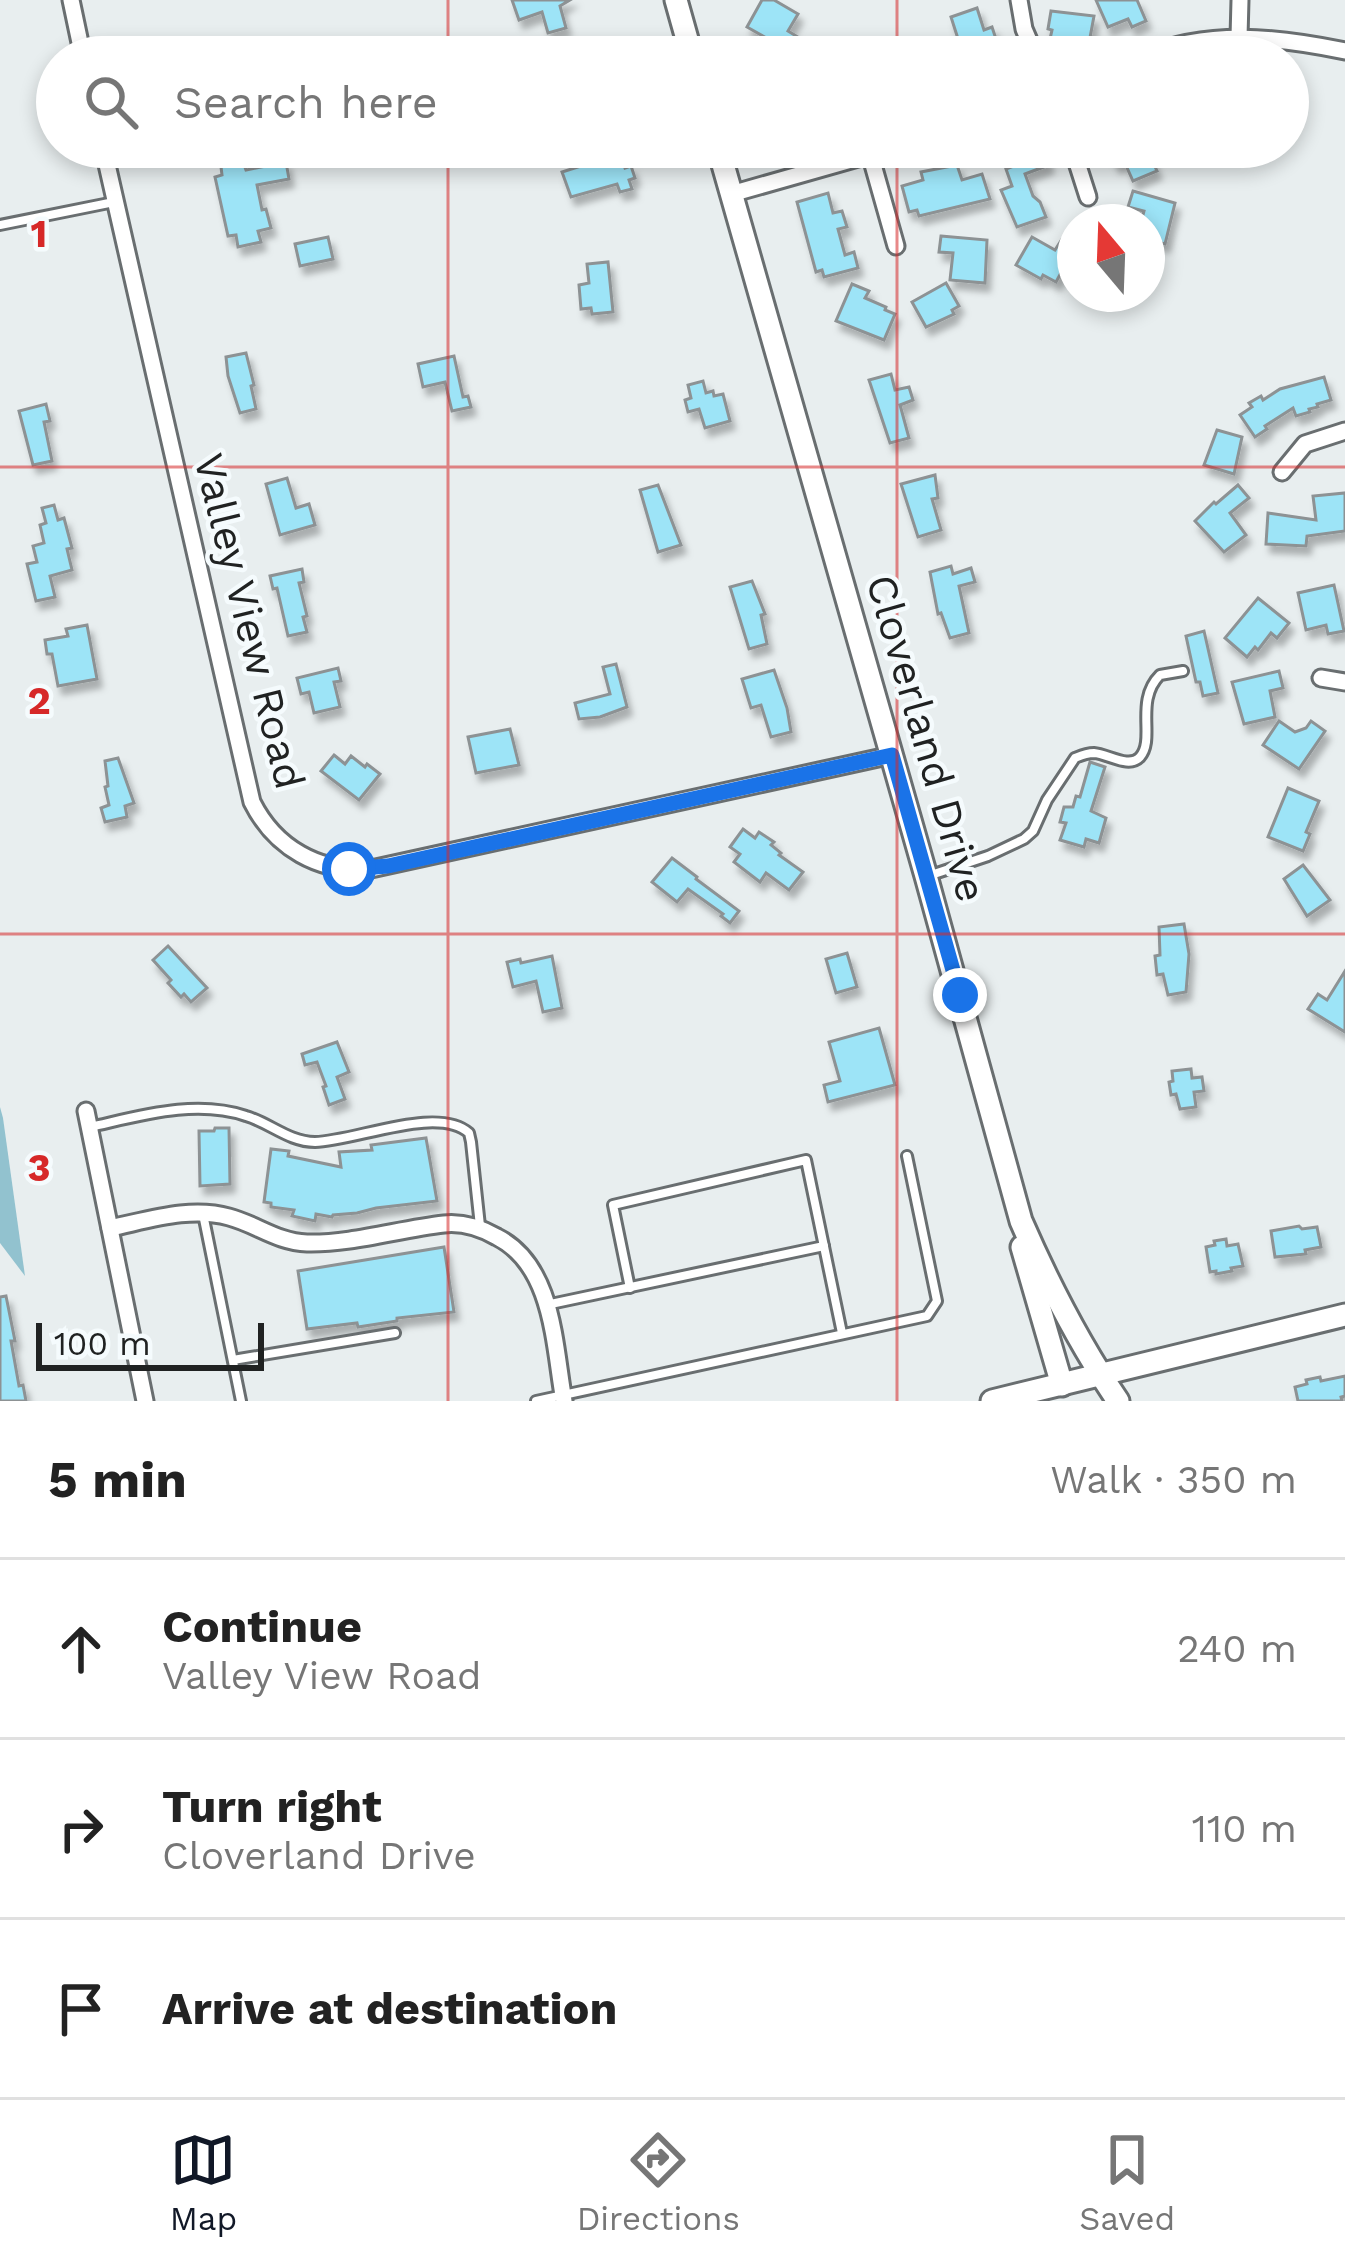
<!DOCTYPE html>
<meta charset="utf-8">
<style>
:root{--surface:#fff;--page:#f2f2f2;--text:#222;--muted:#767676;--line:#e0e0e0;--accent:#111827}
body{margin:0;font-family:"Work Sans",sans-serif;background:var(--page);color:var(--text)}
.compass{position:absolute;left:1057px;top:204px;width:108px;height:108px;border-radius:50%;background:var(--surface);box-shadow:0 6px 18px #0003;rotate:341deg}
.scale{position:absolute;left:36px;bottom:30px;width:228px;box-sizing:border-box;padding-left:12px;border:6px solid #202222;border-top:0;font-size:33px;line-height:42px;white-space:nowrap;color:#202222;-webkit-text-stroke:9px #f5fbfd;paint-order:stroke}
.stop{position:absolute;width:36px;height:36px;margin:-27px;border:9px solid #1a73e8;border-radius:50%;background:#fff}
.stop.end{background:#1a73e8;border-color:#fff;box-shadow:0 3px 12px #0008}
.list{margin:0;padding:0;list-style:none}
h2{display:flex;justify-content:space-between;align-items:center;height:156px;margin:0;padding:0 48px;font-size:51px}
h2 small{font-size:39px;font-weight:400;color:var(--muted)}
.list li{display:grid;grid-template-columns:78px 1fr auto;gap:36px;align-items:center;box-sizing:border-box;height:180px;padding:0 48px;border-top:3px solid var(--line)}
.list b{display:block;font-size:45px;white-space:nowrap}
.list p{margin:0;font-size:39px;white-space:nowrap;color:var(--muted)}
.list em{font-size:39px;font-style:normal;color:var(--muted)}
.icon{flex:none;width:66px;height:66px;fill:none;stroke:currentColor;stroke-width:2;stroke-linecap:round;stroke-linejoin:round}
.map{position:relative;flex:none;width:1345px;height:1401px;overflow:hidden}
.search{position:absolute;background:var(--surface);box-shadow:0 6px 18px #0003;left:36px;right:36px;top:36px;height:132px;display:flex;align-items:center;gap:30px;box-sizing:border-box;padding:0 42px;border-radius:66px;color:var(--muted);font-size:45px}
.sheet{height:696px;background:var(--surface)}
nav{display:flex;justify-content:space-around;align-items:center;box-sizing:border-box;height:168px;border-top:3px solid var(--line);background:var(--surface);font-size:33px;color:var(--muted)}
nav a{display:grid;justify-items:center;gap:6px}
nav .on{color:var(--accent)}
.map>svg:first-child{display:block}
.green{fill:#92c2cf}
.building{fill:#9de4f7;stroke:#8d9294;stroke-width:3;filter:url(#shadow)}
.lines{fill:none;stroke-linecap:round;stroke-linejoin:round}
.lane-casing{stroke:#696e70;stroke-width:14}
.street-casing{stroke:#696e70;stroke-width:21}
.secondary-casing{stroke:#696e70;stroke-width:27}
.lane{stroke:#fff;stroke-width:8}
.street{stroke:#fff;stroke-width:15}
.secondary{stroke:#fff;stroke-width:21}
.route{stroke:#1a73e8;stroke-width:15}
.grid{fill:none;stroke:#d62828;stroke-width:3;stroke-opacity:0.55}
.labels{text-anchor:middle;stroke-width:9;stroke-linejoin:round;paint-order:stroke}
.street-label{font-size:42px;fill:#202222;stroke:#f5fbfd}
.grid-label{font-size:39px;text-anchor:middle;font-weight:bold;fill:#d62828;stroke:#f5fbfd;stroke-width:9;stroke-linejoin:round;paint-order:stroke}
</style>
<div class="map">
<svg width="1345" height="1401" viewBox="0 0 1345 1401">
<defs>
<filter id="shadow"><feDropShadow dx="4.5" dy="8" stdDeviation="3" flood-color="#0004"/></filter>
</defs>
<rect width="100%" height="100%" fill="#e8eeef"/>
<polygon class="green" points="0,1107 3,1118 25,1276 0,1243"/>
<g class="building">
<polygon points="512,0 570,0 560,6 566,28 548,33 542,12 519,20"/>
<polygon points="762,0 774,0 798,14 788,31 801,39 793,53 747,27"/>
<polygon points="1096,0 1137,0 1146,21 1132,27 1128,19 1108,27"/>
<polygon points="977,8 984,30 992,27 1002,57 959,57 954,44 959,42 951,17"/>
<polygon points="1051,11 1094,16 1089,43 1050,39 1052,30 1048,29"/>
<polygon points="597,147 616,147 618,153 620,152 625,168 631,166 635,178 629,180 632,189 620,192 617,184 571,197 562,172 600,160"/>
<polygon points="1005,147 1030,147 1032,153 1043,149 1049,165 1025,174 1033,196 1040,202 1046,217 1017,227 1001,190 1012,186 1006,169 1011,167"/>
<polygon points="1116,147 1146,147 1157,171 1133,181 1124,161 1116,165 1109,150"/>
<polygon points="243,162 246,170 286,162 289,179 257,185 262,210 266,209 271,228 258,231 261,242 238,247 236,235 228,236 215,177 222,175 221,167"/>
<polygon points="957,165 962,180 982,174 990,199 919,216 917,210 909,212 902,186 923,180 921,172"/>
<polygon points="1133,191 1175,203 1165,244 1147,239 1147,222 1141,222 1144,211 1128,207"/>
<polygon points="828,193 833,213 842,211 847,227 838,229 845,255 854,252 858,268 824,277 822,270 816,272 797,202"/>
<polygon points="941,236 987,240 985,283 950,280 953,253 939,252"/>
<polygon points="328,237 333,259 300,266 295,244"/>
<polygon points="1032,237 1055,250 1062,239 1075,247 1056,282 1043,275 1041,279 1016,265"/>
<polygon points="608,262 613,312 592,314 591,308 581,309 579,285 589,283 587,264"/>
<polygon points="946,283 959,306 952,310 954,314 926,327 912,302"/>
<polygon points="852,284 869,291 865,298 886,307 885,310 895,314 884,340 836,321"/>
<polygon points="246,353 254,385 251,386 256,409 240,413 228,376 226,357"/>
<polygon points="454,356 463,397 468,396 471,407 452,411 445,382 423,387 418,364"/>
<polygon points="891,374 895,390 909,387 913,400 900,405 909,438 890,443 869,380"/>
<polygon points="1324,377 1331,400 1317,404 1318,407 1309,409 1310,412 1296,416 1293,408 1265,426 1267,429 1255,437 1240,415 1252,407 1249,403 1261,396 1263,400 1280,389"/>
<polygon points="703,381 706,393 713,391 714,396 723,394 730,421 705,428 699,409 688,412 685,400 691,398 688,385"/>
<polygon points="46,404 50,421 44,422 52,461 33,465 19,411"/>
<polygon points="1217,430 1242,437 1234,474 1204,465"/>
<polygon points="935,475 938,498 932,499 941,530 918,537 901,484"/>
<polygon points="287,478 296,508 309,504 315,525 280,535 266,484"/>
<polygon points="658,485 681,545 658,552 640,490"/>
<polygon points="1238,485 1249,498 1230,513 1246,535 1224,552 1195,521 1214,502 1216,504"/>
<polygon points="1345,493 1345,531 1307,536 1306,546 1266,544 1268,513 1316,520 1313,496"/>
<polygon points="54,505 58,520 64,518 72,548 67,549 72,570 50,576 55,597 36,601 27,564 37,562 33,546 44,543 40,525 46,523 42,508"/>
<polygon points="951,566 953,574 971,568 975,582 959,586 969,633 950,638 941,613 938,614 930,572"/>
<polygon points="302,569 304,582 299,583 307,616 303,617 307,632 288,636 277,588 273,589 270,576"/>
<polygon points="752,581 765,614 761,615 767,644 749,649 730,587"/>
<polygon points="1334,585 1344,631 1328,634 1326,625 1306,630 1298,593"/>
<polygon points="1258,598 1289,623 1277,638 1271,633 1258,650 1255,647 1247,657 1225,638"/>
<polygon points="87,625 97,679 58,686 52,654 47,654 45,640 68,636 66,629"/>
<polygon points="1204,631 1218,693 1203,696 1200,682 1196,682 1186,636"/>
<polygon points="616,664 627,707 600,717 579,719 575,703 610,694 603,667"/>
<polygon points="338,668 341,681 334,682 340,707 314,713 309,692 301,694 297,678"/>
<polygon points="774,670 787,708 791,732 771,737 761,705 751,708 742,679"/>
<polygon points="1279,671 1283,688 1270,691 1275,717 1244,724 1232,682"/>
<polygon points="1279,721 1295,732 1306,728 1311,721 1325,731 1299,769 1263,745"/>
<polygon points="510,729 519,765 476,773 468,737"/>
<polygon points="334,755 345,764 351,756 365,767 367,764 380,774 359,800 321,771"/>
<polygon points="118,758 134,803 125,806 127,817 105,822 101,808 109,805 105,787 108,786 105,761"/>
<polygon points="1090,762 1105,767 1091,811 1106,818 1099,843 1086,839 1084,847 1060,840 1066,823 1060,822 1064,807 1073,807 1076,796 1080,797"/>
<polygon points="1288,788 1319,801 1306,832 1310,834 1303,851 1268,837"/>
<polygon points="743,829 755,838 759,832 774,842 771,845 781,853 779,855 803,872 789,890 766,873 760,882 734,862 740,854 730,847"/>
<polygon points="672,858 697,877 696,879 739,911 730,923 721,916 723,914 688,889 677,902 652,882"/>
<polygon points="1303,865 1330,900 1307,916 1284,879"/>
<polygon points="1184,924 1189,954 1186,992 1168,995 1163,974 1157,975 1155,956 1160,955 1159,927"/>
<polygon points="168,946 207,988 191,1002 184,994 181,997 168,983 171,980 153,960"/>
<polygon points="847,953 857,987 836,993 826,959"/>
<polygon points="552,956 562,1008 543,1012 536,981 513,987 507,962 520,959 521,963"/>
<polygon points="1345,971 1345,1032 1308,1009 1318,994 1327,1000"/>
<polygon points="879,1028 895,1085 828,1102 824,1085 840,1081 829,1042"/>
<polygon points="337,1042 349,1072 337,1077 345,1099 329,1105 323,1087 326,1086 317,1062 305,1065 302,1054"/>
<polygon points="1191,1069 1192,1078 1202,1077 1204,1091 1194,1092 1196,1107 1180,1109 1176,1094 1171,1095 1169,1082 1173,1081 1172,1071"/>
<polygon points="215,1128 229,1128 230,1184 200,1186 199,1131 214,1131"/>
<polygon points="426,1138 437,1201 376,1208 357,1213 333,1215 332,1217 316,1214 315,1221 292,1216 294,1210 271,1207 271,1203 264,1202 271,1149 289,1151 288,1156 341,1167 339,1152 372,1150 371,1145"/>
<polygon points="1299,1226 1302,1229 1317,1227 1321,1247 1305,1250 1306,1254 1275,1257 1271,1231"/>
<polygon points="1226,1239 1227,1246 1238,1244 1243,1266 1231,1268 1232,1271 1216,1274 1216,1271 1210,1272 1206,1247 1215,1245 1214,1241"/>
<polygon points="444,1247 454,1312 397,1318 397,1321 358,1327 357,1323 307,1329 298,1271"/>
<polygon points="6,1296 15,1341 11,1341 19,1386 23,1385 26,1401 0,1401 0,1297"/>
<polygon points="1345,1376 1345,1396 1341,1397 1342,1401 1298,1401 1295,1387 1307,1384 1306,1380 1320,1377 1321,1381"/>
</g>
<g class="lines">
<defs>
<g id="lane">
<polyline points="0,225 114,202"/>
<path d="M928 876 988 856 1024 839 1033 831 1047 800 1075 758C1082 755 1086 753 1094 753 1108 754 1129 769 1140 757 1156 739 1134 701 1160 675L1183 671"/>
<path d="M90 1127C140 1116 195 1099 246 1116 270 1123 289 1142 315 1142 356 1141 437 1105 469 1133L471 1142 480 1226"/>
<polyline points="203,1214 241,1401"/>
<polyline points="630,1288 613,1205 806,1160 842,1333"/>
<polyline points="546,1305 824,1246"/>
<polyline points="233,1360 395,1333"/>
<polyline points="536,1401 927,1316 937,1301 907,1156"/>
</g>
<g id="street">
<polyline points="71,0 83,57"/>
<polyline points="1019,0 1024,29 1036,57"/>
<polyline points="1239,37 1240,0"/>
<polyline points="840,49 842,57"/>
<path d="M1142 57C1208 29 1277 37 1345 51"/>
<path d="M103 147 252 802C275 848 319 873 371 869L892 755"/>
<polyline points="868,147 896,246"/>
<polyline points="1072,147 1088,197"/>
<polyline points="731,194 897,147"/>
<polyline points="1282,472 1305,444 1345,431"/>
<polyline points="1321,678 1345,682"/>
<polyline points="86,1111 145,1401"/>
<path d="M110 1228C149 1220 190 1206 229 1217 256 1224 277 1242 307 1243 352 1244 399 1229 444 1224 463 1222 481 1228 497 1237 554 1266 554 1346 564 1401"/>
</g>
<g id="secondary">
<polyline points="676,0 692,57"/>
<path d="M718 147 926 876 1021 1221C1048 1283 1080 1345 1118 1401"/>
<polyline points="1022,1247 1062,1385"/>
<polyline points="992,1401 1345,1315"/>
</g>
</defs>
<use href="#lane" class="lane-casing"/>
<use href="#street" class="street-casing"/>
<use href="#secondary" class="secondary-casing"/>
<use href="#lane" class="lane"/>
<use href="#street" class="street"/>
<use href="#secondary" class="secondary"/>
</g>
<g class="lines">
<polyline class="route" points="349,869 388,866 892,755 960,995"/>
</g>
<path class="grid" d="M448 0V57M897 0V57M448 147V1401M897 147V1401M0 467H1345M0 934H1345"/>
<g class="labels">
<g class="street-label">
<text transform="translate(250 621) rotate(76)" y="15">Valley View Road</text>
<text transform="translate(927 738) rotate(74)" y="15">Cloverland Drive</text>
</g>
</g>
<g class="grid-label">
<text x="39" y="247">1</text>
<text x="39" y="714">2</text>
<text x="39" y="1181">3</text>
</g>
</svg>
<svg class="compass" viewBox="-18 -18 36 36"><path d="M0-13l5 13h-10z" fill="#e53935"/><path d="M0 13l5-13h-10z" fill="#767676"/></svg>
<div class="scale">100 m</div>
<div class="stop" style="left:349px;top:869px"></div>
<div class="stop end" style="left:960px;top:995px"></div>
<div class="search"><svg class="icon" aria-label="search" viewBox="0 0 24 24"><circle cx="10" cy="10" r="6"/><path d="M15 15l6 6"/></svg>Search here</div>
</div>
<section class="sheet">
<h2>5 min<small>Walk · 350 m</small></h2>
<ul class="list">
<li><svg class="icon" aria-label="ahead" viewBox="0 0 24 24"><path d="M12 20V5M6 11l6-6 6 6"/></svg><div><b>Continue</b><p>Valley View Road</p></div><em>240 m</em></li>
<li><svg class="icon" aria-label="right" viewBox="0 0 24 24"><path d="M7 20v-9h11M14 6l5 5-5 5"/></svg><div><b>Turn right</b><p>Cloverland Drive</p></div><em>110 m</em></li>
<li><svg class="icon" aria-label="arrive" viewBox="0 0 24 24"><path d="M6 21V4h12l-3 4 3 4H6"/></svg><div><b>Arrive at destination</b></div></li>
</ul>
</section>
<nav>
<a class="on"><svg class="icon" aria-label="map" viewBox="0 0 24 24"><path d="M3 6l6-2 6 2 6-2v14l-6 2-6-2-6 2zM9 4v14M15 6v14"/></svg>Map</a>
<a><svg class="icon" aria-label="directions" viewBox="0 0 24 24"><path d="M12 3l9 9-9 9-9-9zM9 14v-3h6M13 9l2 2-2 2"/></svg>Directions</a>
<a><svg class="icon" aria-label="saved" viewBox="0 0 24 24"><path d="M7 4h10v16l-5-4-5 4z"/></svg>Saved</a>
</nav>
